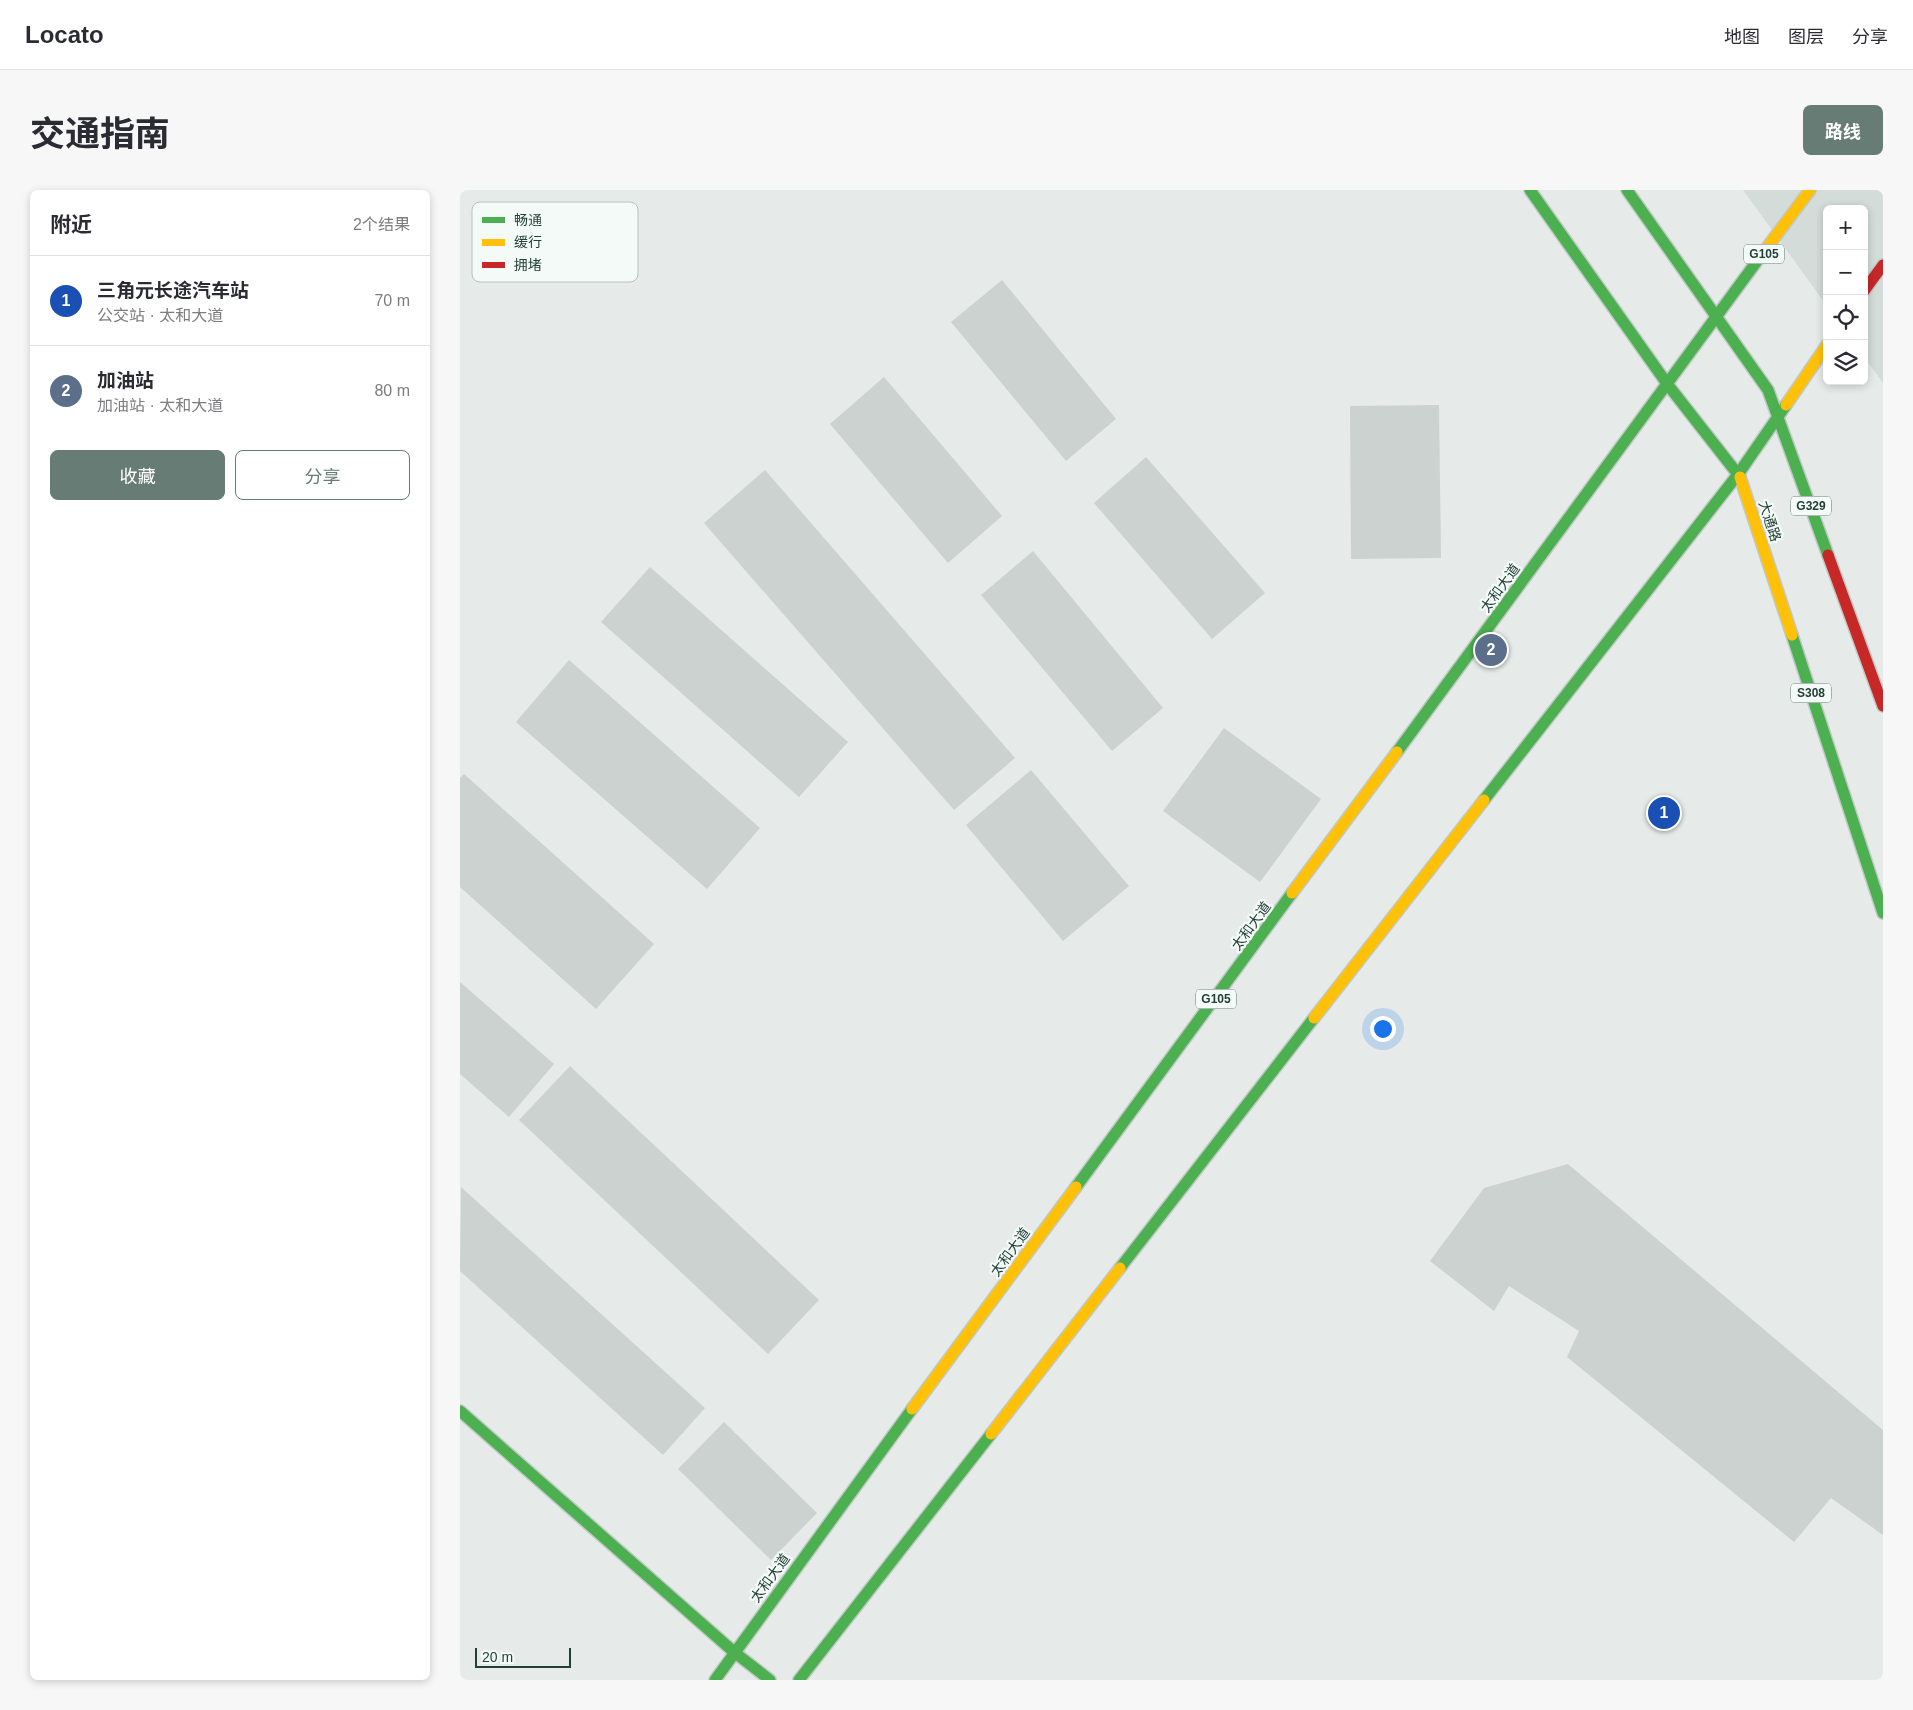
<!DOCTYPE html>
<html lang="zh">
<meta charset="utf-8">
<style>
:root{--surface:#fff;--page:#f7f7f7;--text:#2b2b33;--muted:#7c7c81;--line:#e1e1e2;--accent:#677c75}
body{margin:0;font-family:Helvetica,"Noto Sans SC",sans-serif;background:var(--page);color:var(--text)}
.controls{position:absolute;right:15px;top:15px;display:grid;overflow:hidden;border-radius:8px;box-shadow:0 2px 8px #0003}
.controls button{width:45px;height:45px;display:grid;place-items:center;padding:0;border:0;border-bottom:1px solid var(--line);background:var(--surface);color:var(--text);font:25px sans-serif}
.scale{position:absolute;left:15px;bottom:12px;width:96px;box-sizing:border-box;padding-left:5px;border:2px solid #224037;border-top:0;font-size:14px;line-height:18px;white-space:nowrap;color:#224037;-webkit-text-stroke:4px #f4faf7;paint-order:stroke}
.you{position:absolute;left:922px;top:838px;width:18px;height:18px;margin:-12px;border:4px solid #fff;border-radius:50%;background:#1a73e8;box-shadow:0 0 0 8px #1a73e833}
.badge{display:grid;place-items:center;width:32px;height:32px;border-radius:50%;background:var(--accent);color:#fff;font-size:16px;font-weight:700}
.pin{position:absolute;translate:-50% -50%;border:2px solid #fff;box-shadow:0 1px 5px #0006}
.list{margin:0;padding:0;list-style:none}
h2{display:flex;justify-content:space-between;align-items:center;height:65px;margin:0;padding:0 20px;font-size:21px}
h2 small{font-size:16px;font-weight:400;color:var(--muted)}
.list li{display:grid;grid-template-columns:32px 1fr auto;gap:15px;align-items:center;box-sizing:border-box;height:90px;padding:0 20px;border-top:1px solid var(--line)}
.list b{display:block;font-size:19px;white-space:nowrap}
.list p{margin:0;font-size:16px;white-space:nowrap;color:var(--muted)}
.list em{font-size:16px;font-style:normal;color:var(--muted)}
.actions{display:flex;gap:10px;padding:15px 20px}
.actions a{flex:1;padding:11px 0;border:1px solid var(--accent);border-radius:8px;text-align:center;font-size:18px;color:var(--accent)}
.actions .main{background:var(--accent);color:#fff}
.icon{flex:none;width:28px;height:28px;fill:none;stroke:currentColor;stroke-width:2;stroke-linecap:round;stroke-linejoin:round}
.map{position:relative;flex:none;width:1423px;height:1490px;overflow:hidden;border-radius:8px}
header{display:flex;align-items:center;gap:30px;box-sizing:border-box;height:70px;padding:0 25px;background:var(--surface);border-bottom:1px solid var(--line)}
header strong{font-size:24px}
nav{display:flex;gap:28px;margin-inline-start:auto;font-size:18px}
.intro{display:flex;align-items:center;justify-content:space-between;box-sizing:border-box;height:120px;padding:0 30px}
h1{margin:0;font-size:35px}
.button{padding:12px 22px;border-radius:8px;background:var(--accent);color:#fff;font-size:18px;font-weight:700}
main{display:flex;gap:30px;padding:0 30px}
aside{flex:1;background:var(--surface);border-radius:8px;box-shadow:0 2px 8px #0003}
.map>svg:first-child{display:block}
.built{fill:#d3dcd9}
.building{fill:#ccd2d0}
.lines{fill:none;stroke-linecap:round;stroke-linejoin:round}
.fast-casing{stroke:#c1c9c6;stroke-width:14}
.slow-casing{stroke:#c1c9c6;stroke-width:14}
.jam-casing{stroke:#c1c9c6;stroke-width:14}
.fast{stroke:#4caf50;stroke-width:11}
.slow{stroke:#ffc107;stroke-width:11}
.jam{stroke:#c62828;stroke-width:11}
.labels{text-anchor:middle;stroke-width:4.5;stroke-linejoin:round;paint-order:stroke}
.shield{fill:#f4faf7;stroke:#617871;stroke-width:1}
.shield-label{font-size:12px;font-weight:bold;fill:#224037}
.street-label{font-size:14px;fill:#224037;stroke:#f4faf7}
.key{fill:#f4faf7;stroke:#b5c2bd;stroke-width:1}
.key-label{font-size:14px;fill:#224037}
</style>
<header>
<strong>Locato</strong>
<nav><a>地图</a><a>图层</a><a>分享</a></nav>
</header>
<div class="intro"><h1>交通指南</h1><a class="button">路线</a></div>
<main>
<aside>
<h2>附近<small>2个结果</small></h2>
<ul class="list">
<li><span class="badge" style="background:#1a4fb4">1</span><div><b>三角元长途汽车站</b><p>公交站 · 太和大道</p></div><em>70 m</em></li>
<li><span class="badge" style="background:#5c6f8a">2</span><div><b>加油站</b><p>加油站 · 太和大道</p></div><em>80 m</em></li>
</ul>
<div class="actions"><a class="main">收藏</a><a>分享</a></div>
</aside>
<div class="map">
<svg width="1423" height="1490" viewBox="0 0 1423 1490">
<rect width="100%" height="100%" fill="#e6ebe9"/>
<polygon class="built" points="1283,0 1423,0 1423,193 1404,167 1404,19 1367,19 1367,116"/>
<g class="building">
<polygon points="542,90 656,229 606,271 491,132"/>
<polygon points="424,187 542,326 488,373 370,234"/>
<polygon points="979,215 981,368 891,369 890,216"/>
<polygon points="686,267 805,403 752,449 634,313"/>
<polygon points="305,280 555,568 494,620 244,333"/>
<polygon points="573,361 703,518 652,561 521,405"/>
<polygon points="190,377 388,552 339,607 141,432"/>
<polygon points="109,470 300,638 247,699 56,532"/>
<polygon points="764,538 861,609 800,692 703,621"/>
<polygon points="571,580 669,696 603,751 506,635"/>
<polygon points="4,584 194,754 136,819 0,697 0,588"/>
<polygon points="0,792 94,874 49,927 0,884"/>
<polygon points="110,876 359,1110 308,1164 59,930"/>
<polygon points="1108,974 1423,1240 1423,1345 1371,1308 1334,1352 1107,1167 1119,1141 1049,1096 1034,1121 970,1071 1024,998"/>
<polygon points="1,997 245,1218 203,1265 0,1081"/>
<polygon points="264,1232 357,1323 311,1370 218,1279"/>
</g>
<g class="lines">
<defs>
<g id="fast">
<polyline points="1070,0 1208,195 1280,287"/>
<polyline points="1167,0 1308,200 1368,365"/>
<polyline points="1332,445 1423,723"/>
<polyline points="937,562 1300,67"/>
<polyline points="1024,610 1279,283 1326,215"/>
<polyline points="616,997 832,703"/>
<polyline points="660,1078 854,828"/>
<polyline points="0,1221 274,1462 310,1490"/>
<polyline points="255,1490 452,1219"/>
<polyline points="339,1490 531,1244"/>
</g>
<g id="slow">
<polyline points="1300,67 1350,0"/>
<polyline points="1326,215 1367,155"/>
<polyline points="1280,287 1332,445"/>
<polyline points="832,703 937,562"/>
<polyline points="854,828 1024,610"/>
<polyline points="452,1219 616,997"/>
<polyline points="531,1244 660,1078"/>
</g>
<g id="jam">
<polyline points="1404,101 1423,75"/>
<polyline points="1368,365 1423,516"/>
</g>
</defs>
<use href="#fast" class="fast-casing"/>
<use href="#slow" class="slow-casing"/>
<use href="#jam" class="jam-casing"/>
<use href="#fast" class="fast"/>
<use href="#slow" class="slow"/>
<use href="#jam" class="jam"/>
</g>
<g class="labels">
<g class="shield">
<rect x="1284" y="54.5" width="40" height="19" rx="4"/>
<rect x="1331" y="306.5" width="40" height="19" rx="4"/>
<rect x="1331" y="493.5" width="40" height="19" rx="4"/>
<rect x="736" y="799.5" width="40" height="19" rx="4"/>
</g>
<g class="shield-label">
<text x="1304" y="68">G105</text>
<text x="1351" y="320">G329</text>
<text x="1351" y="507">S308</text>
<text x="756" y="813">G105</text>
</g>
<g class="street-label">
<text transform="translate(1310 331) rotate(72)" y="5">大通路</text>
<text transform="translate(1040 398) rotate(-54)" y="5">太和大道</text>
<text transform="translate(791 736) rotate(-54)" y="5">太和大道</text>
<text transform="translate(550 1062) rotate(-54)" y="5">太和大道</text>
<text transform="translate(310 1388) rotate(-54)" y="5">太和大道</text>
</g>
</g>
<rect x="12" y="12" width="166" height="80" rx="8" class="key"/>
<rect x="22" y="27" width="23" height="6" fill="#4caf50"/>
<rect x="22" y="49" width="23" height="7" fill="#ffc107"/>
<rect x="22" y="72" width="23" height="6" fill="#c62828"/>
<g class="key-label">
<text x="54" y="35">畅通</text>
<text x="54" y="57">缓行</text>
<text x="54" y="80">拥堵</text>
</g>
</svg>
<div class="controls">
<button>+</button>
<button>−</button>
<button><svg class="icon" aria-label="locate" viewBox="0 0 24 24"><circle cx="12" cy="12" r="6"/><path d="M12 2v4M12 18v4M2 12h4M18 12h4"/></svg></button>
<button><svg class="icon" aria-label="layers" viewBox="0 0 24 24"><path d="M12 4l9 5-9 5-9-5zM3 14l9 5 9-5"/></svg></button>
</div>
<div class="scale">20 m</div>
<div class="you"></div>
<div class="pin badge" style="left:1204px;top:623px;background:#1a4fb4">1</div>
<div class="pin badge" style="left:1031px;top:460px;background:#5c6f8a">2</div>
</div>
</main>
